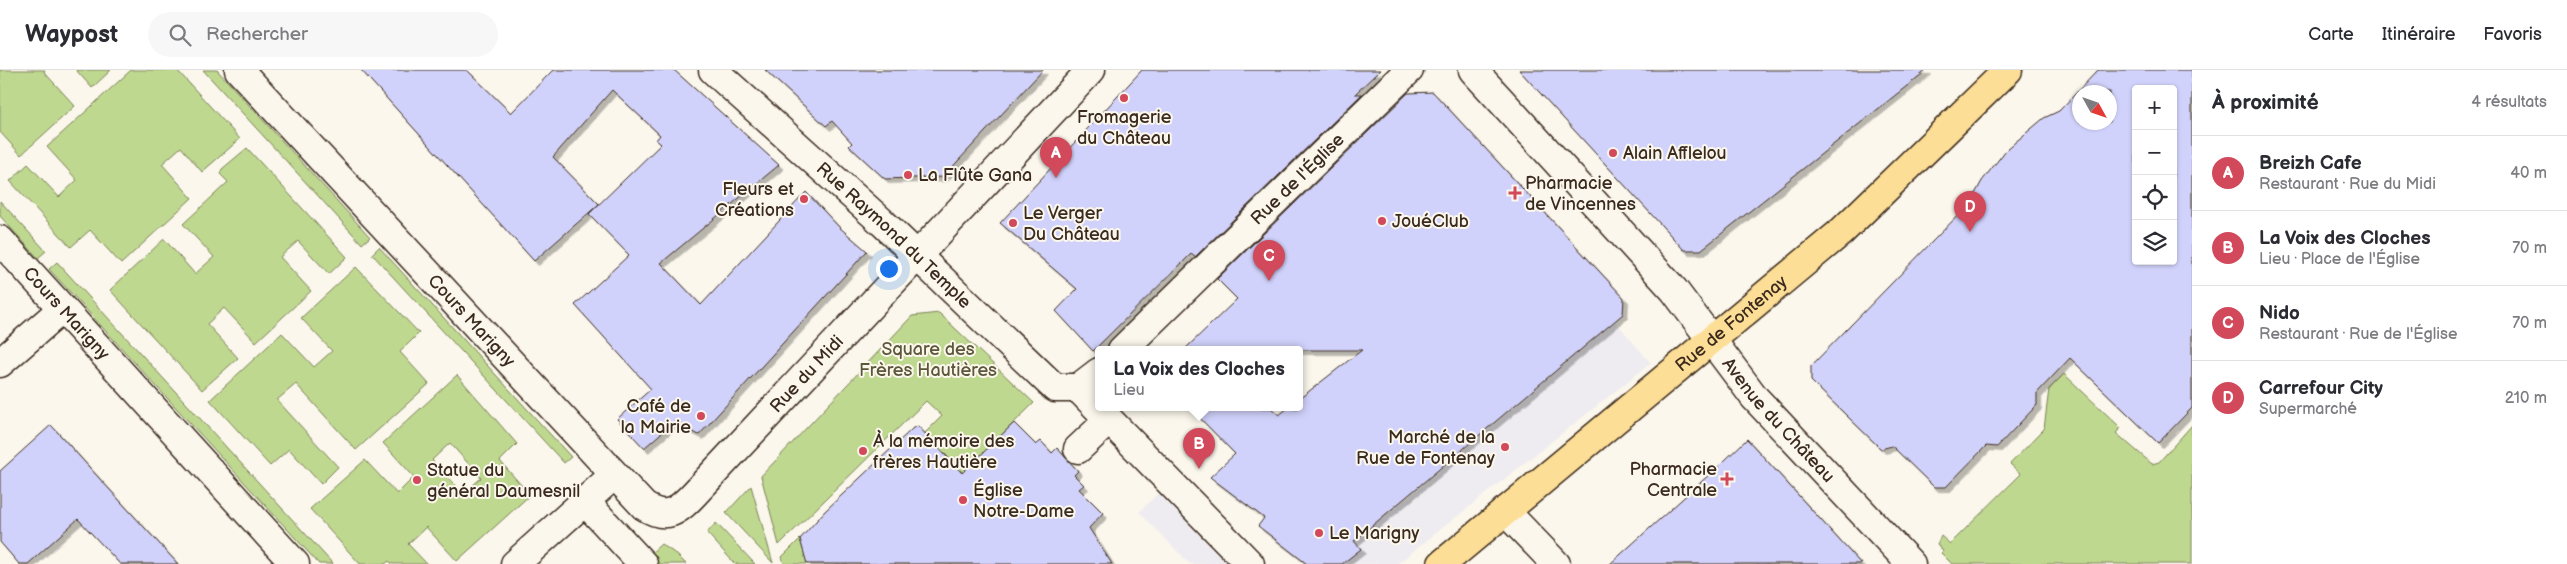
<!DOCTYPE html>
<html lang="fr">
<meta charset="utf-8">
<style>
:root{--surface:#fff;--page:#f7f7f7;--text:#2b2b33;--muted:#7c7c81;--line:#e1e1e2;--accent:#d1495b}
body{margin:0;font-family:"Balsamiq Sans",sans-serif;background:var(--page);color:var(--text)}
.controls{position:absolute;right:15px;top:15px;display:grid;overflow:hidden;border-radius:5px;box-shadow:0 1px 4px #0004}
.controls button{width:45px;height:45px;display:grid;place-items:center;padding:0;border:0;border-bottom:1px solid var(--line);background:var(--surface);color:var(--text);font:25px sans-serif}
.compass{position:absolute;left:2072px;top:15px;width:45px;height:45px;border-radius:50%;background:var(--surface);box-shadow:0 1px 4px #0004;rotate:130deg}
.you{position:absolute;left:888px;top:198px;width:18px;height:18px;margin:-12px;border:4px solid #fff;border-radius:50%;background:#1a73e8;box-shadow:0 0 0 8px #1a73e833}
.badge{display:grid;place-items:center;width:32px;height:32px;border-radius:50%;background:var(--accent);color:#fff;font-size:16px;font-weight:700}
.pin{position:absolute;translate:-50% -41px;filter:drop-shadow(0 1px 2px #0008)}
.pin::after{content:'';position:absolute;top:26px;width:18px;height:15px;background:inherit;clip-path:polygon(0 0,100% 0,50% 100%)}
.popup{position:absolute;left:1095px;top:276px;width:208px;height:65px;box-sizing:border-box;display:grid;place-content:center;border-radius:5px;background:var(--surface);filter:drop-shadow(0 1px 4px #0005);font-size:16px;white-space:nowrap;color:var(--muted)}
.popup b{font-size:19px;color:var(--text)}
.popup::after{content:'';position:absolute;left:50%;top:100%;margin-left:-10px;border:10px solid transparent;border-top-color:var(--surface)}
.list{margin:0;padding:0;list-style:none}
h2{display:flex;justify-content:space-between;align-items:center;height:65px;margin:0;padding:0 20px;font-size:21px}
h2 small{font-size:16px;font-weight:400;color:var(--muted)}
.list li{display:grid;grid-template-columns:32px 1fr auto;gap:15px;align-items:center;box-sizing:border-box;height:75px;padding:0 20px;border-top:1px solid var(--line)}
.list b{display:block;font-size:19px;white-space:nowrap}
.list p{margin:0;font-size:16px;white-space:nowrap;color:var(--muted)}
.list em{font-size:16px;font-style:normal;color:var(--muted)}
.icon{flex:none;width:28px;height:28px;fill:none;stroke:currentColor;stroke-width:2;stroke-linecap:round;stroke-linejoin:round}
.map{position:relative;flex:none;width:2192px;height:494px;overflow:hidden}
header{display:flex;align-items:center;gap:30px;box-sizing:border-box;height:70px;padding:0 25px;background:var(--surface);border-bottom:1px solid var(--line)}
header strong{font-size:24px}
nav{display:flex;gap:28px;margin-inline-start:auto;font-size:18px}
.search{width:350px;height:45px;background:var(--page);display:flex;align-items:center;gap:12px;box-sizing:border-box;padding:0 18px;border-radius:28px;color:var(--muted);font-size:19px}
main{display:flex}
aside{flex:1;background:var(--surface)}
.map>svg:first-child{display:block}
.built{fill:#eeecf0}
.green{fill:#bed890;stroke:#7c8157;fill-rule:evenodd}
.building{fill:#d1d2fb;stroke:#3b2a1e;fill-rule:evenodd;filter:url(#shadow)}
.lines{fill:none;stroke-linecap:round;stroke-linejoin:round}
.minor-casing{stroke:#3b2a1e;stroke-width:31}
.major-casing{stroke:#3b2a1e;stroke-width:31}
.minor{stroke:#fbf7ec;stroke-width:28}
.major{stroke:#fdde96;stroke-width:28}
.poi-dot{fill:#d1495b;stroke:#fbf7ec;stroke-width:2}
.labels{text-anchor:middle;stroke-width:4;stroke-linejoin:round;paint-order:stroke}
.poi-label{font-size:18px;fill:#3b2a1e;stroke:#fbf7ec;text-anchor:start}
.street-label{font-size:18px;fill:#3b2a1e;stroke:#fbf7ec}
.park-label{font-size:18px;fill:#5c563a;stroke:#fbf7ec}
</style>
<header>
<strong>Waypost</strong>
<div class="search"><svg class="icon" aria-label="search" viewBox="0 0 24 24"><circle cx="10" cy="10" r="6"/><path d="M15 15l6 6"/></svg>Rechercher</div>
<nav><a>Carte</a><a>Itinéraire</a><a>Favoris</a></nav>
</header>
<main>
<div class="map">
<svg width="2192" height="494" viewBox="0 0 2192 494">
<defs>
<filter id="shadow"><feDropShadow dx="4.5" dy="4.5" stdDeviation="0" flood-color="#0004"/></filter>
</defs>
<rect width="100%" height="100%" fill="#fbf7ec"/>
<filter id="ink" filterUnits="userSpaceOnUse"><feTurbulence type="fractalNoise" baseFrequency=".02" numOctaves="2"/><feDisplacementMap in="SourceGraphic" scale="10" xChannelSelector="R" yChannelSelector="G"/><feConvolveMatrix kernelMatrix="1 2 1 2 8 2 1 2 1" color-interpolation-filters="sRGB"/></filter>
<g filter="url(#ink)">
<g class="built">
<polygon points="1615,251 1651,293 1397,494 1342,494 1361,479 1354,471 1428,411"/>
<polygon points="1170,412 1250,494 1190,494 1139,442"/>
</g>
<g class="green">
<polygon points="0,0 45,0 44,2 75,36 21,85 0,62"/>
<polygon points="76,0 111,0 92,18"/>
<polygon points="131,0 177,0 240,69 202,102 181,77 162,94 192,128 121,194 90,160 71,177 10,111 28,94 59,127 77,110 47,77"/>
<polygon points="203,0 217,0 370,167 362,174"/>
<polygon points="247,78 347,187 329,204 298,171 280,187 311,221 256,272 224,238 207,254 238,288 202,320 110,220 164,169 195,204 214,187 183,154 228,112 220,104 222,99"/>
<polygon points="0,131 46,181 38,188 0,146"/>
<polygon points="379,177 571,387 564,393 372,184"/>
<polygon points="57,192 333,494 319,494 49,199"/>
<polygon points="356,197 419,263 400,282 429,314 356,380 296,314 277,330 338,397 321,414 289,379 270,396 210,330 282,263 314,297 332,281 301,248"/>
<polygon points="939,243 1034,333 963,403 925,363 942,346 926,331 779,475 761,406 912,246"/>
<polygon points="2064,304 2121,358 2116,363 2152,394 2159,392 2192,355 2192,494 1952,494 1941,483 1943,481 1937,474 1941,466 1950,474 2021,404 2010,394 2044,359 2049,319"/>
<path d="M457 305 517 374 500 391 530 425 457 491 426 457 408 474 427 494H392L389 491 385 494H360L310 439 365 390 397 424 414 407 383 373ZM450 373 481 408 463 424 432 390Z"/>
<polygon points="751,416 773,493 726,443"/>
<polygon points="716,453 755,494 735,494 707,463"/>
<polygon points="800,469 808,494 784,494 782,487"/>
<polygon points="661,474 676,484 686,494 655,494 648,486"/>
</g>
<g class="building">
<polygon points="361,0 467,0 511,43 553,0 674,0 779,95 661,193 701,235 806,122 839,157 867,181 699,365 674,352 644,378 617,349 651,319 575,235 629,185 589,144 661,74 656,70 660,65 612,20 553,87 599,134 534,191"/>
<polygon points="765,0 1043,0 943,107 885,109 849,76 852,73 832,51 826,56"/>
<polygon points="1142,0 1380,0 1355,24 1362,24 1195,187 1191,184 1093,281 1056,241 1077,219 1000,153"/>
<polygon points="1519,0 1927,0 1701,180 1684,180"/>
<path d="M2098 0H2192V338L2158 373 2070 288 2037 323V335L1997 377 1986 376 1946 417H1934L1892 376 1881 379 1811 311V296L1970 133 1982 111 2006 80 2044 48 2059 41ZM2136 19H2173V191H2136ZM2080 22H2110V52H2080Z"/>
<polygon points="1433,22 1624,228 1623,244 1354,471 1361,479 1342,494 1307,494 1258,456 1264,448 1210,407 1235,384 1190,338 1271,338 1279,345 1288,338 1299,338 1299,329 1362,280 1184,280 1237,229 1217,209 1408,23"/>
<polygon points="1014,353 1036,375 1041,371 1052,383 1057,378 1078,401 1074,405 1084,415 1079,419 1103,443 1089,458 1112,494 807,494 800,469 825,441 913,358 918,356 962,403"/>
<polygon points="51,355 99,408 178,494 120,494 78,449 28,494 19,494 0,472 0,401"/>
<polygon points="1747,369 1861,494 1610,494 1721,394"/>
</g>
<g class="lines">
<defs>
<g id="minor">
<path id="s1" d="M239 0 644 436C667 451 678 441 695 423L1091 0"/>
<path id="s2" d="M713 0 883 153 1055 318H1078"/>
<path id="s3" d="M1473 0 1674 220 1755 328 1911 494"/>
<path id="s4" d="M0 170 295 494"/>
<path id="s5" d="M1122 280 1409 0"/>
<polyline points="0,293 62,239"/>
<polyline points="1078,318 1250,494"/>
<polyline points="1078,318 1099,302"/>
<polyline points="1078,379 1109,350"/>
<polyline points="592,439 643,494"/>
<polyline points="1505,441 1556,494"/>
<polyline points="515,494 614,405"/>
</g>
<g id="major">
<path id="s6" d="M1442 494 1841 162 2008 0"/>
</g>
</defs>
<use href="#minor" class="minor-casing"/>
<use href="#major" class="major-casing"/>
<use href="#minor" class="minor"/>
<use href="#major" class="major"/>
</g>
</g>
<g class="poi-dot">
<circle cx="1124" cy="28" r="5"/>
<circle cx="1613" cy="83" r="5"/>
<circle cx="908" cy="105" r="5"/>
<path d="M1512.5 115.5h5v5h5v5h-5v5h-5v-5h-5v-5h5z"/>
<circle cx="804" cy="129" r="5"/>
<circle cx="1382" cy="151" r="5"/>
<circle cx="1013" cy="153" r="5"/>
<circle cx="701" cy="346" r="5"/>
<circle cx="1505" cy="377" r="5"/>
<circle cx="863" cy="381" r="5"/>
<path d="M1724.5 401.5h5v5h5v5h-5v5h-5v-5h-5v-5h5z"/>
<circle cx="417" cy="410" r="5"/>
<circle cx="963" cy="430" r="5"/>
<circle cx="1319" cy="463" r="5"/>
</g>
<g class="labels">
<g class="poi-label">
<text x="1124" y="53" text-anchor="middle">Fromagerie<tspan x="1124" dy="21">du Château</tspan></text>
<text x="1623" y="89">Alain Afflelou</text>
<text x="918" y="111">La Flûte Gana</text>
<text x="1525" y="119">Pharmacie<tspan x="1525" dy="21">de Vincennes</tspan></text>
<text x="794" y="125" text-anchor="end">Fleurs et<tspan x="794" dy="21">Créations</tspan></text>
<text x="1023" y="149">Le Verger<tspan x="1023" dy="21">Du Château</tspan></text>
<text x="1392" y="157">JouéClub</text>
<text x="691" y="342" text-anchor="end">Café de<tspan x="691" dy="21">la Mairie</tspan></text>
<text x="1495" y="373" text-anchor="end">Marché de la<tspan x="1495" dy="21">Rue de Fontenay</tspan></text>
<text x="873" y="377">À la mémoire des<tspan x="873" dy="21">frères Hautière</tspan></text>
<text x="1717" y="405" text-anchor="end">Pharmacie<tspan x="1717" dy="21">Centrale</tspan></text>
<text x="427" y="406">Statue du<tspan x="427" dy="21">général Daumesnil</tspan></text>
<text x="973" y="426">Église<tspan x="973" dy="21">Notre-Dame</tspan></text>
<text x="1329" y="469">Le Marigny</text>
</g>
<g class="street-label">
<text dy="6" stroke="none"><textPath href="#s5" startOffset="245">Rue de l'Église</textPath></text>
<text dy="6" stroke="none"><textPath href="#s2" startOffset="245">Rue Raymond du Temple</textPath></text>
<text dy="6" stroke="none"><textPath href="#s4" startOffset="99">Cours Marigny</textPath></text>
<text dy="6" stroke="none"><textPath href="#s1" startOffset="342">Cours Marigny</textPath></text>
<text dy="6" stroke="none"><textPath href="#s6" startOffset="376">Rue de Fontenay</textPath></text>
<text dy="6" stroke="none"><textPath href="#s1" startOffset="818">Rue du Midi</textPath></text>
<text dy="6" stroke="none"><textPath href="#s3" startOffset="465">Avenue du Château</textPath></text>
</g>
<g class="park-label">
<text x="928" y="285">Square des<tspan x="928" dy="21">Frères Hautières</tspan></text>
</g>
</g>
</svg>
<div class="controls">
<button>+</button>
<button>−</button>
<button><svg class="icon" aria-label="locate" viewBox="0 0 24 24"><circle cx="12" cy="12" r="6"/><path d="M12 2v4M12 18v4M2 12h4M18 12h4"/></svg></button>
<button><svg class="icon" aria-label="layers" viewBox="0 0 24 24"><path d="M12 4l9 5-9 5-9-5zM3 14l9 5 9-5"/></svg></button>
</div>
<svg class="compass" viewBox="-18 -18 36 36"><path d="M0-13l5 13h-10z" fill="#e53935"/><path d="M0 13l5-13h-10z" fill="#7c7c81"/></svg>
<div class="you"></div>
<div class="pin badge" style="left:1056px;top:108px">A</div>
<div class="pin badge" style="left:1199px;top:399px">B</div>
<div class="popup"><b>La Voix des Cloches</b>Lieu</div>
<div class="pin badge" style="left:1269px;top:211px">C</div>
<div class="pin badge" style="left:1970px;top:162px">D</div>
</div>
<aside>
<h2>À proximité<small>4 résultats</small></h2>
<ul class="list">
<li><span class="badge">A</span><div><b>Breizh Cafe</b><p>Restaurant · Rue du Midi</p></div><em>40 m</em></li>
<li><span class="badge">B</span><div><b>La Voix des Cloches</b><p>Lieu · Place de l'Église</p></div><em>70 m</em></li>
<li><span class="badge">C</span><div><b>Nido</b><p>Restaurant · Rue de l'Église</p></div><em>70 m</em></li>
<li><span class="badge">D</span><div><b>Carrefour City</b><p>Supermarché</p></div><em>210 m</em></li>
</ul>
</aside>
</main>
